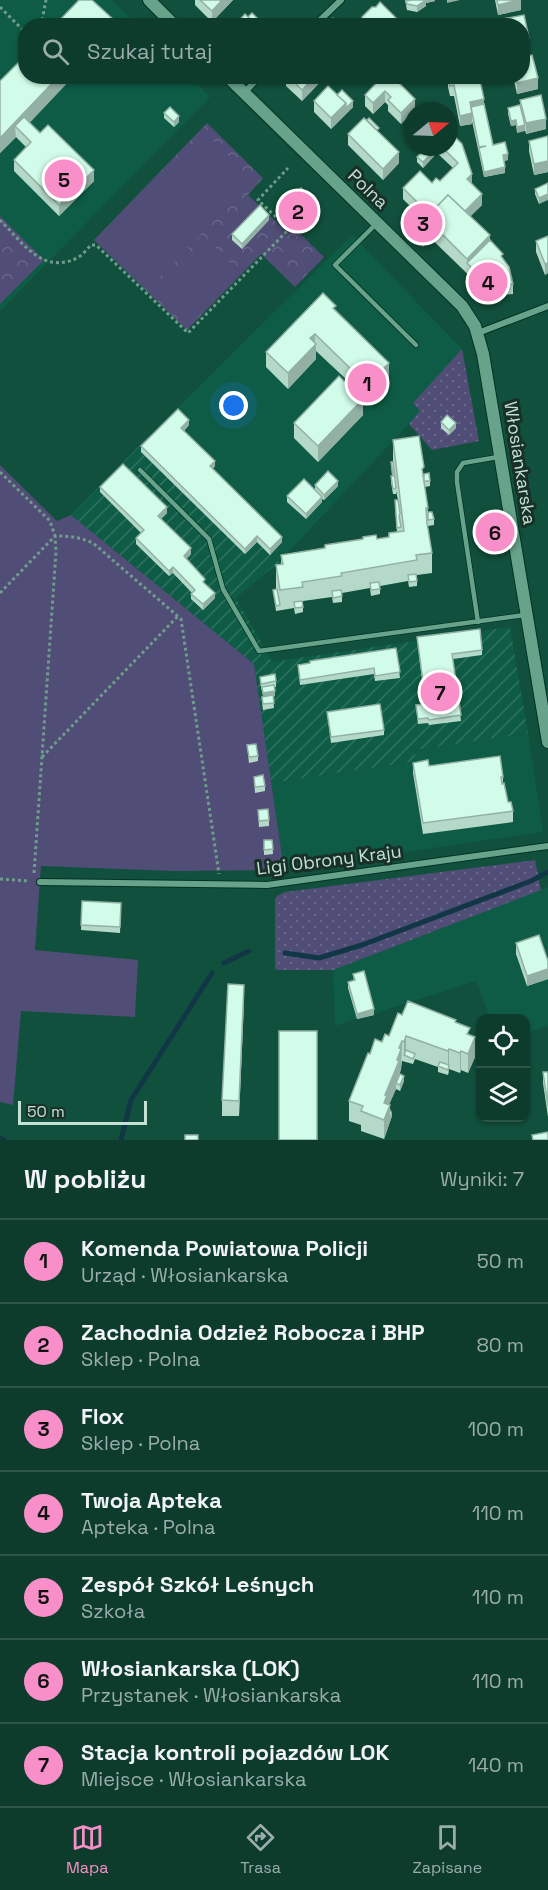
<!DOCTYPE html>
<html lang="pl">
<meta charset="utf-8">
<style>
:root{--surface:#0d3c2d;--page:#164335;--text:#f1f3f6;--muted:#9aadaa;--line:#2d5649;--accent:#f98fc9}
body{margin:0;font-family:"Space Grotesk",sans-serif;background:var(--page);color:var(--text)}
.controls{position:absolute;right:18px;bottom:18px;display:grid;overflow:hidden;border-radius:12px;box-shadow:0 2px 4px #0004}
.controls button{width:54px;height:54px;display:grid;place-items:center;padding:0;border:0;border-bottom:2px solid var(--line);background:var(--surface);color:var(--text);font:30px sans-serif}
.compass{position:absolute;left:404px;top:102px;width:54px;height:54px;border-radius:50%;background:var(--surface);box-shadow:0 2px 4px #0004;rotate:71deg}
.scale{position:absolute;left:18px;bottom:15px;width:129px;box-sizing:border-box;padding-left:6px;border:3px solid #c4e1d4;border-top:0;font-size:16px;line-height:21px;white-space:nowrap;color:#c4e1d4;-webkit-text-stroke:4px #183027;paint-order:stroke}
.you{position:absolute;left:234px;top:406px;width:21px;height:21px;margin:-15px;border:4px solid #fff;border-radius:50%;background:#1a73e8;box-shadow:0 0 0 9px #1a73e833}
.badge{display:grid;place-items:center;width:39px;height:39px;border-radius:50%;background:var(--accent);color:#111;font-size:20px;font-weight:700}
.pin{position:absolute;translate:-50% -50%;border:3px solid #fff;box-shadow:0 2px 6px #0006}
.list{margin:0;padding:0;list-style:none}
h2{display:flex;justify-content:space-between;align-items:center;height:78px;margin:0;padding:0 24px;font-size:26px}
h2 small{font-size:20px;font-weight:400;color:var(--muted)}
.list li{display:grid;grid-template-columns:39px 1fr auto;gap:18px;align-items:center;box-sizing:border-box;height:84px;padding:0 24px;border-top:2px solid var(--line)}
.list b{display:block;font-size:22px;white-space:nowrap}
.list p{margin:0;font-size:20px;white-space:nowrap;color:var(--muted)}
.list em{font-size:20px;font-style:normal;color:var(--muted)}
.icon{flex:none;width:33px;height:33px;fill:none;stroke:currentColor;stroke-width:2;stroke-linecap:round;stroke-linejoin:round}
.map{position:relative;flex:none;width:548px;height:1140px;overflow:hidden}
.search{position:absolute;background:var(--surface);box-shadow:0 2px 4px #0004;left:18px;right:18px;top:18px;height:66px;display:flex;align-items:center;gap:15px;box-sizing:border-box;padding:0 21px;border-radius:24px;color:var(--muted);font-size:22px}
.sheet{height:666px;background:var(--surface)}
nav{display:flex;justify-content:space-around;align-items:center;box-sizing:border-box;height:84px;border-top:2px solid var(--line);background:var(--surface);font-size:16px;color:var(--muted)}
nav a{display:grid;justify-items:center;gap:3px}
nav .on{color:var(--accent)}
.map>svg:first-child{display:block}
.built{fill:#0e5c45}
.industrial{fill:url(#industrial-furrows)}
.grass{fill:url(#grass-dots)}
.forest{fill:url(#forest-crowns)}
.garden{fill:#504d76}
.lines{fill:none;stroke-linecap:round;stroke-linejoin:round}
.stream{stroke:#113746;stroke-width:5}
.lane-casing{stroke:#023324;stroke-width:6}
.street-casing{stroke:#023324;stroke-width:8}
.secondary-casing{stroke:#023324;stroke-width:14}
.path{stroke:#6f9c8c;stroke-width:3;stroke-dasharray:3 3;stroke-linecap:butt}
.lane{stroke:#67a28b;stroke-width:4.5}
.street{stroke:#67a28b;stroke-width:6}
.secondary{stroke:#67a28b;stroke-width:12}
.wall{fill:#b5d9c9}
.shaded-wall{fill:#93b0a4}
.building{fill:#d2fcea;stroke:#93b0a4;stroke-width:1.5}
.labels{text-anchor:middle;stroke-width:6;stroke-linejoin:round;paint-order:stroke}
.street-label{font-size:18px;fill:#c4e1d4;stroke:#183027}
</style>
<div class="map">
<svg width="548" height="1140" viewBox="0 0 548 1140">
<defs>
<pattern id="industrial-furrows" width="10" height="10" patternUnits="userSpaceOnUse" patternTransform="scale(1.5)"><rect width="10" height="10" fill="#0e5c45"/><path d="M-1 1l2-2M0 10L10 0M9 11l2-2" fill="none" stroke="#2f735f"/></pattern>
<pattern id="grass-dots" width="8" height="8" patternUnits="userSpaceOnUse" patternTransform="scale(1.5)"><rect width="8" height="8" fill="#504d76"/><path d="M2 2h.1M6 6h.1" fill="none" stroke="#686689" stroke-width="1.8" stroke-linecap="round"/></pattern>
<pattern id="forest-crowns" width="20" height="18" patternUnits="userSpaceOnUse" patternTransform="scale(1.5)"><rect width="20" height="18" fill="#504d76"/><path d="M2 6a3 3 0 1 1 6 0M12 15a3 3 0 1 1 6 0" fill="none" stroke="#686689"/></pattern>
</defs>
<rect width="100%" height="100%" fill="#11503c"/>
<g class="built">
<polygon points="0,0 112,0 138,25 26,26 26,76 190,77 210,97 0,311"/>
<polygon points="352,235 462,349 414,403 421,411 279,562 149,436"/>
<polygon points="528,733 543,832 284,870 271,783 416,761 415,750"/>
<polygon points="548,887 548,1026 526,1033 526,1018 490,1018 476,981 335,1026 333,970"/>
</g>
<polygon class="industrial" points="149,436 279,562 236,598 272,662 510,627 528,733 415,750 416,761 271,783 254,664 71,515"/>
<g class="grass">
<polygon points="462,349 479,441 432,450 409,424 420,411 413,403"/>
<polygon points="535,860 541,890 333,970 278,970 275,969 275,900 277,896 285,892"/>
</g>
<g class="forest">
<polygon points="207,123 263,178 248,195 284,229 290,224 324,257 295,287 261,254 187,330 94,240"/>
<polygon points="0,216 44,260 0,304"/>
</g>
<g class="garden">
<polygon points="205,133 253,180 153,284 104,237"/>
<polygon points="209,242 237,270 187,322 159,294"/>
<polygon points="0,465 57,521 71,515 254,664 284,870 172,871 41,866 35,950 138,960 135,1017 21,1011 13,1105 0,1102"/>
</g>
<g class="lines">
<g class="stream">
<polyline points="285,953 319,958 362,945 531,881 548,872"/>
<polyline points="224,963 249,951"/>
<polyline points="0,1138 4,1140"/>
<polyline points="121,1140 131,1100 212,973"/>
</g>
<defs>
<g id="lane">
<polyline points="377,223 335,265 416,345"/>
<polyline points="140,470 209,539 223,589 259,651 525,615"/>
<polyline points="478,622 457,482 457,472 463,463 498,457"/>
</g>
<g id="street">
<polyline points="314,26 341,0"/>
<polyline points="244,93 260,76"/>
<polyline points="478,333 548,306"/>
<polyline points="40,882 267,885 548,846"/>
</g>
<g id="secondary">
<polyline points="149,0 175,26"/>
<polyline points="227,76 462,306 475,326 483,354 548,742"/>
</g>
</defs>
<use href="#lane" class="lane-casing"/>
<use href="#street" class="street-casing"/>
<use href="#secondary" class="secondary-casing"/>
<g class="path">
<polyline points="0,7 26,33"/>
<polyline points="41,26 46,0"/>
<path d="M0 220C22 242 42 275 77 258 82 256 87 249 91 245H96L188 333 289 229 258 200 288 168"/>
<polyline points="422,246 429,239"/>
<polyline points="0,472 50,521 55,536 0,593"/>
<polyline points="42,757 178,616"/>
<path d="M34 873 56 552 55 536C69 536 79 537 93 543L181 619 219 874"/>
<polyline points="0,879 29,881"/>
</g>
<use href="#lane" class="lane"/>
<use href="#street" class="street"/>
<use href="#secondary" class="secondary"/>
</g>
<g class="wall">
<polygon points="195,0 233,0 212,22 195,5"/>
<polygon points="405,0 435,0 435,1 426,3 426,6 417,12 407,10"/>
<polygon points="495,0 521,0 521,10 498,15"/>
<polygon points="524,15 529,38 529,49 522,50 522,26 502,26 502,19"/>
<polygon points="286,76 326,76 302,101 286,86"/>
<polygon points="361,76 371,76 366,81"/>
<polygon points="383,76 415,109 401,124 388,111 388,105 385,102 373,114 365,106 365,95"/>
<polygon points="448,76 484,104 493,145 508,160 504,161 505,173 484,177 472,121 472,124 460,126 454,96 450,96 448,87"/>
<polygon points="513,76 522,76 538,89 517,94"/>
<polygon points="0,81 30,123 94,181 59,216 14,171 14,160 26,147 16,137 0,153"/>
<polygon points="337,95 353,107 331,129 314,112 314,101"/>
<polygon points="520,100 546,129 526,134 525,130 517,133 516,125 511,126 508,114 508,108 520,105"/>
<polygon points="164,113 179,122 174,127 164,118"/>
<polygon points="379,133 399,163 383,180 348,145 348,134"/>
<polygon points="548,136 548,172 534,175 529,151 529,141"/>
<polygon points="427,147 449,147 472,184 482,205 470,216 490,240 503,259 513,284 513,294 490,296 488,290 483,289 413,221 414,210 403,199 403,188 440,181 453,168 437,153 423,168 417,162 417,157"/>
<polygon points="548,183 539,204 535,194 535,189"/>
<polygon points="281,208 315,208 295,228 281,214"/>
<polygon points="269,220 242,249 232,240 232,234"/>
<polygon points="548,236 548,273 545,275 536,252 536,241"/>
<polygon points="336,311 389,378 363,404 363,415 318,462 294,438 294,423 347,380 316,351 316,359 288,389 266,367 266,352"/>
<polygon points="441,422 456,428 449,435 441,428"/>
<polygon points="189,425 184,431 215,466 212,469 282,542 270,555 257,542 245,554 141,452 141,446"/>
<polygon points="393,440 430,481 430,486 425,487 428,512 434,519 434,525 428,526 428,527 432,553 432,573 417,575 417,586 409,587 408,581 380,586 380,594 371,596 370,588 342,593 342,602 333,603 332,597 303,601 303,612 295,614 294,608 276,611 273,590 276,589 276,565 281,565 281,555 389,537 397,532 395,506 398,500 396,491 396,494 393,494 391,482 391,476 392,476 391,462 393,462"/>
<polygon points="315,485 338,486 324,500 322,499 322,502 306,519 287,502 287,496 315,489"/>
<polygon points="100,487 167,513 161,519 191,554 186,559 205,584 215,598 203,610 191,599 191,594 192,593 173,573 169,576 136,544 136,538 141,533 100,492"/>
<polygon points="417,637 482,650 482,655 453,659 461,721 429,725 428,723 418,724 416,705 425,704"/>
<polygon points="396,648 400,678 375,681 374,674 300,685 298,665"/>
<polygon points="260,677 276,681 276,687 274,687 275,696 273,697 274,708 263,710 262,702 262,697 263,696 260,682"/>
<polygon points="327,712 384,730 384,735 331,743"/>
<polygon points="247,745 258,756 258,761 249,763"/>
<polygon points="413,763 503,777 503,784 508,802 513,811 513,822 423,834 413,773"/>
<polygon points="254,777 265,786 265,791 255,793"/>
<polygon points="258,810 269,820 269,826 259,827"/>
<polygon points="264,840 272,840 273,854 264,855"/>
<polygon points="82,901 121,903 120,933 81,930"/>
<polygon points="516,943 548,961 548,979 527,986 516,954"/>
<polygon points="353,974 374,1015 357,1019 348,988 348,982 354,981"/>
<polygon points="244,1001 239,1116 222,1116 222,1100"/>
<polygon points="402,1015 456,1022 470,1035 475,1057 468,1073 461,1070 460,1073 449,1069 448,1075 438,1072 438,1067 415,1059 413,1064 402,1061 401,1069 399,1076 404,1081 400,1091 396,1089 389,1104 392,1116 384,1139 361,1131 361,1125 349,1121 349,1101 370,1054 389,1036"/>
<polygon points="543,1072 548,1072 548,1117 543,1083"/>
</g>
<g class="shaded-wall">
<polygon points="222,0 233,0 212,22 212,11"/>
<polygon points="406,0 435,0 435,1 426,3 426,6 417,12 417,6 407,4 406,7"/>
<polygon points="447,0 460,0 447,3"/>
<polygon points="518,0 521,0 521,10 498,15 498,5"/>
<polygon points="397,19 397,26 390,26"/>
<polygon points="59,76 74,76 21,132 15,126 16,137 0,153 0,138"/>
<polygon points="315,76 326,76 302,101 302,90"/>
<polygon points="366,76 371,76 366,81"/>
<polygon points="538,78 538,89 517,94 517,83"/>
<polygon points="385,91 385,102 373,114 373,103"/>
<polygon points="415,99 415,109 401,124 401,113"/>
<polygon points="484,99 484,110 471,113 470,102"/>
<polygon points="353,101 353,107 331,129 331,118 346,103"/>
<polygon points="472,113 472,124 460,126 460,116"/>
<polygon points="179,116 179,122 174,127 174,122"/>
<polygon points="546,119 546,129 526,134 526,123"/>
<polygon points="516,120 516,125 511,126 511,121"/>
<polygon points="525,125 525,131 517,133 517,127"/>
<polygon points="437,148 437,153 423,168 423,162"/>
<polygon points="399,152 399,163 383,180 383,169"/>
<polygon points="508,154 508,160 503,161 503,155"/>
<polygon points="548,161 548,172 534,175 534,164"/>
<polygon points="505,167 505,173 484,177 484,172"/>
<polygon points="94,170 94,181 59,216 59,205"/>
<polygon points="472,174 472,184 467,179"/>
<polygon points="482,194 482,205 463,224 463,214"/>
<polygon points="548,194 548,200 539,204 539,198"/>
<polygon points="315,203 315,208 295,228 295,223"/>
<polygon points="269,215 269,220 242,249 242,244"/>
<polygon points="490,235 490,251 467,263 467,274 467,259"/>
<polygon points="548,263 548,273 545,275 545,264"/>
<polygon points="315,334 315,345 316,344 316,359 288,389 288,373 310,338"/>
<polygon points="389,363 389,378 363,404 363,415 318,462 318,446 358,394"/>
<polygon points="189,420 189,425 181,434 181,428"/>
<polygon points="456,423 456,428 449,435 449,430"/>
<polygon points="215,461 215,466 210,472 210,466"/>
<polygon points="338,481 338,486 324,500 324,495"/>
<polygon points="322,497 322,502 306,519 306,514"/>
<polygon points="167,507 167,513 158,521 158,516"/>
<polygon points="257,536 257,542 245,554 245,549"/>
<polygon points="282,537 282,542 270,555 270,549"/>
<polygon points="191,548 191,554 184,562 184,556"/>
<polygon points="173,567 173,573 169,576 169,571"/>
<polygon points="215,593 215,598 203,610 203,604"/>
<polygon points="275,691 275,696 263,699 263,693"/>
<polygon points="548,969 548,979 527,986 527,976"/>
<polygon points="244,985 244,1001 239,1116 239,1101"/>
<polygon points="374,1009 374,1015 357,1019 357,1014"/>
<polygon points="406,1036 406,1056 404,1055 404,1061 404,1042"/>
<polygon points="475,1037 475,1057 468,1073 468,1054"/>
<polygon points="402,1041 401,1069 396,1083 396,1089 387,1110 390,1105 390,1116 392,1110 392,1116 384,1139 384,1103 385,1095"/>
<polygon points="449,1049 449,1071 448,1075 448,1051"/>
<polygon points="461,1051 461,1070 460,1073 460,1053"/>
<polygon points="404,1076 404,1081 400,1091 400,1085"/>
</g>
<g class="building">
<polygon points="79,0 92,0 114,20 109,26 54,26"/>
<polygon points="200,0 222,0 212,11"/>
<polygon points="412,0 426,0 417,6 407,4 406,1"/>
<polygon points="497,0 518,0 498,5"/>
<polygon points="380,2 397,19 390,26 358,26 362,21 362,17 372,7 376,7"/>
<polygon points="252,13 265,26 257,26 248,17"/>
<polygon points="245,14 257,26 234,26"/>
<polygon points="524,15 529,38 522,39 522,26 503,26 502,19"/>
<polygon points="333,18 341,26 326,26"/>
<polygon points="26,55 26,76 59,76 0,138 0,81"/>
<polygon points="532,55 538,78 517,83 516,76 522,76 522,57"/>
<polygon points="288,76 315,76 302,90"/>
<polygon points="383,76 392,76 415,99 401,113 388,100 391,97 385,91 373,103 365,95"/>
<polygon points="448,76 479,76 484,99 470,102 472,113 460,116 454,85 450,86"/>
<polygon points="328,86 346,103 331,118 314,101"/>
<polygon points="342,90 353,101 346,108 346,103 337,95"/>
<polygon points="541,95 546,119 526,123 520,100"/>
<polygon points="484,104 493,145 505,142 508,154 503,155 505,167 484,172 479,148 486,146 479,147 471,107"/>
<polygon points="520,105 525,125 517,127 516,120 511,121 508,108"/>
<polygon points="170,107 179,116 174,122 164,113"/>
<polygon points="24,117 40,133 48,125 94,170 59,205 14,160 31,142 15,126"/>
<polygon points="364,118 399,152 383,169 348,134"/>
<polygon points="369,118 379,128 377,130 367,120"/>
<polygon points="454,136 462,144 472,174 467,179 482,194 465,211 448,195 426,218 426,223 413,210 419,204 403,188 420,171 432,183 436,178 440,181 458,163 443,148 444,147 449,147 449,142"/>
<polygon points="548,136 548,161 534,164 529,141"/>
<polygon points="427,147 444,147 443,148 443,153 437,148 423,162 417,157"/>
<polygon points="548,183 548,194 539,198 535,189"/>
<polygon points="301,188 315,203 295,223 281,208"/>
<polygon points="448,195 490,235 467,259 426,218"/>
<polygon points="260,205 269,215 242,244 232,234"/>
<polygon points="548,236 548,263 545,264 536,241"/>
<polygon points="490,240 503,254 501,256 509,267 513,284 490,285 488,279 483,279 467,263"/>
<polygon points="323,293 336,306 333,308 389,363 358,394 363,399 318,446 294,423 339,376 345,382 354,372 315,334 310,338 316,344 288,373 266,352"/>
<polygon points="178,409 189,420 181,428 215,461 210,466 282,537 270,549 257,536 245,549 141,446"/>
<polygon points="447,415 456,423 449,430 441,422"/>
<polygon points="419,436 424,467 422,469 428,508 426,508 427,523 432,553 416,555 417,560 341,573 342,576 302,582 303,587 280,590 276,565 283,564 281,555 325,548 325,545 363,539 363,537 376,535 377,539 389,537 389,533 404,531 393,440"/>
<polygon points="391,462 393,462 396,488 393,489 391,476 393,476"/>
<polygon points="123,464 167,507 158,516 191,548 184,556 205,579 203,582 215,593 203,604 191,594 195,590 173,567 169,571 136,538 144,530 100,487"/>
<polygon points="328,471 338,481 324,495 315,485"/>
<polygon points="429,473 430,481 424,481 424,474"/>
<polygon points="304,479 322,497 306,514 287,496"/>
<polygon points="395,500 398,500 400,513 399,516 401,527 397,528"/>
<polygon points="428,512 432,512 434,519 428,520"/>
<polygon points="416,574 417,581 409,582 408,575"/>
<polygon points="379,582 380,589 371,590 370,583"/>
<polygon points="277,589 280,605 276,606 273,590"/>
<polygon points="341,590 342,596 333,598 332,591"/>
<polygon points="302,601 303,607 295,608 294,602"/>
<polygon points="480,629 482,650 452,654 461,715 429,720 428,718 418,719 416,705 426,704 417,637"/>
<polygon points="396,648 400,672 375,676 374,668 300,680 298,665 310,663 310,661"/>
<polygon points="275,674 276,681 261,684 260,677"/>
<polygon points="274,685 275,691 263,693 262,687"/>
<polygon points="273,695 274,703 263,704 262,697"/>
<polygon points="380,704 384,730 331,737 327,712"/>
<polygon points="256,744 258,756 249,757 247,745"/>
<polygon points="500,756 503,777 501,777 502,784 504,783 508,802 511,802 513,811 423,823 413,763 428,760 429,766"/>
<polygon points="263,775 265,786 255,787 254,777"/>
<polygon points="268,809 269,820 259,821 258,810"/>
<polygon points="264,840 272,840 273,849 264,850"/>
<polygon points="82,901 121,903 120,927 81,925"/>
<polygon points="539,935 548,961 548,969 527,976 516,943"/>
<polygon points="364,971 374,1009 357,1014 348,982 355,980 353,974"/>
<polygon points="228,984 244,985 239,1101 222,1100"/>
<polygon points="408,1001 456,1020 455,1022 470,1028 467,1034 475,1037 468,1054 461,1051 460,1053 449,1049 448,1051 406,1036 404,1042 402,1041 399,1048 401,1049 397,1060 399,1061 385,1095 387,1095 384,1103 390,1105 384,1120 361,1111 363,1106 349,1101 368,1053 370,1054 375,1039 382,1042 385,1034 389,1036 398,1013 402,1015"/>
<rect x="279" y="1031" width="38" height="109"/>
<polygon points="406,1050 415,1054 413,1059 404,1055"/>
<polygon points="440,1062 449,1065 448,1070 438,1066"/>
<polygon points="543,1072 548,1072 548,1106"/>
<polygon points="400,1074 404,1076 400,1085 396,1083"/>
<polygon points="548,1132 548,1140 533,1140 532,1135"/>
<rect x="185" y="1135" width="13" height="5"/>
</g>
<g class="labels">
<g class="street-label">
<text transform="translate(368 189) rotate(44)" y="6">Polna</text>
<text transform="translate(520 463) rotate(81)" y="6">Włosiankarska</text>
<text transform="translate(329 860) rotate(-7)" y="6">Ligi Obrony Kraju</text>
</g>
</g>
</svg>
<div class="controls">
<button><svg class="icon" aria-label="locate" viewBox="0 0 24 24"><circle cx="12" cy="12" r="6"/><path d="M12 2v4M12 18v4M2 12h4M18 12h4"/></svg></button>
<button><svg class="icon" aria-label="layers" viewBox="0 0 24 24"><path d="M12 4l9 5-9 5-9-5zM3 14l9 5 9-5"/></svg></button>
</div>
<svg class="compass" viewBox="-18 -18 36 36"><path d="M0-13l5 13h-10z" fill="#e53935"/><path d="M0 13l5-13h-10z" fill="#9aadaa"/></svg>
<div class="scale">50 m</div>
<div class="you"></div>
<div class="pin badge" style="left:367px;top:383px">1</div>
<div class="pin badge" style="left:298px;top:211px">2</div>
<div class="pin badge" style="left:423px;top:223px">3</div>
<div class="pin badge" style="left:488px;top:282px">4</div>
<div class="pin badge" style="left:64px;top:179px">5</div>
<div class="pin badge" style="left:495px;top:532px">6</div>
<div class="pin badge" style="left:440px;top:692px">7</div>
<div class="search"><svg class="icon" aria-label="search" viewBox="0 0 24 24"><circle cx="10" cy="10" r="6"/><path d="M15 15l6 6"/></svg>Szukaj tutaj</div>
</div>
<section class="sheet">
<h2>W pobliżu<small>Wyniki: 7</small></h2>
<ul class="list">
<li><span class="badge">1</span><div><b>Komenda Powiatowa Policji</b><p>Urząd · Włosiankarska</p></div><em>50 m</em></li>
<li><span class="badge">2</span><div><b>Zachodnia Odzież Robocza i BHP</b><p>Sklep · Polna</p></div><em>80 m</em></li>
<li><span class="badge">3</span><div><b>Flox</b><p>Sklep · Polna</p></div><em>100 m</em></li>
<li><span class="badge">4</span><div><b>Twoja Apteka</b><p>Apteka · Polna</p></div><em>110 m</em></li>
<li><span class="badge">5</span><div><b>Zespół Szkół Leśnych</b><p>Szkoła</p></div><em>110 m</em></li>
<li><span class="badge">6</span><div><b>Włosiankarska (LOK)</b><p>Przystanek · Włosiankarska</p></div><em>110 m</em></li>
<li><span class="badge">7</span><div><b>Stacja kontroli pojazdów LOK</b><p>Miejsce · Włosiankarska</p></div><em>140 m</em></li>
</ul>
</section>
<nav>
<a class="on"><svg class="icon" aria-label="map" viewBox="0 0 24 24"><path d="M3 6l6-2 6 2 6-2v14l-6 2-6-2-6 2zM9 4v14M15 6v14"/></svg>Mapa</a>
<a><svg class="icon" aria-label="directions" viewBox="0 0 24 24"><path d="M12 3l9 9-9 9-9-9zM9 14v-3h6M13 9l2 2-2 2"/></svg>Trasa</a>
<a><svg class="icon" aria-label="saved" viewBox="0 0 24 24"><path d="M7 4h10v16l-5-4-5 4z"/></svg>Zapisane</a>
</nav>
